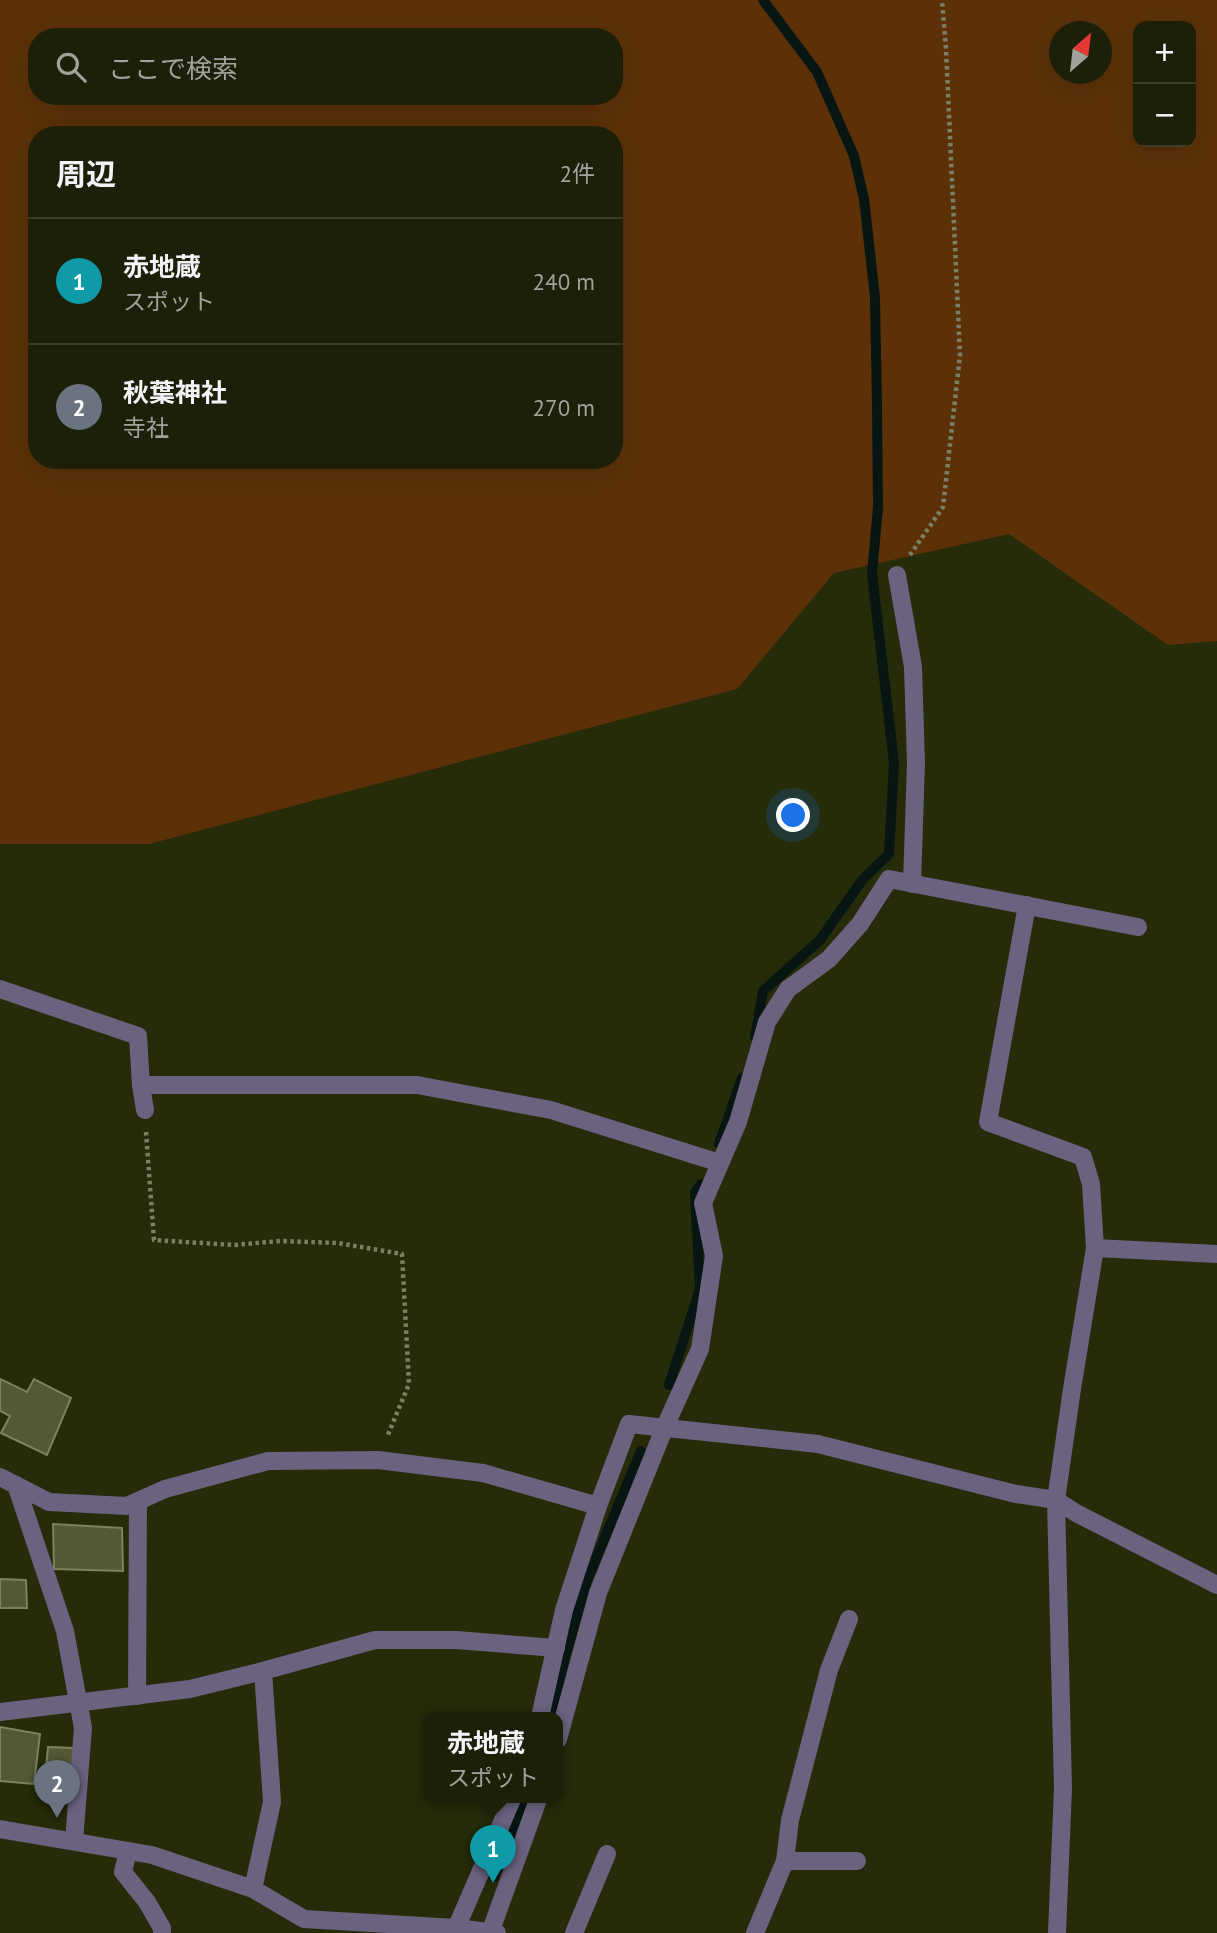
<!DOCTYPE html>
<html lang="ja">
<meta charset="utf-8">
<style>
:root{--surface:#1c2008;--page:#252812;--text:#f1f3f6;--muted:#a0a39c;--line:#3a3e29;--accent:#bfa8f4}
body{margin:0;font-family:"PT Sans","Noto Sans JP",sans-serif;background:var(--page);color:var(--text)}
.controls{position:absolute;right:21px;top:21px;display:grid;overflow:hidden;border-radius:14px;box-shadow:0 7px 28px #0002}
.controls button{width:63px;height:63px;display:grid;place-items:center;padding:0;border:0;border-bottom:2px solid var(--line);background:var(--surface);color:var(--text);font:35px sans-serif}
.compass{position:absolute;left:1049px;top:21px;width:63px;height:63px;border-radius:50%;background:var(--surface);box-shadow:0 7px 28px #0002;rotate:28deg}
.you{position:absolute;left:794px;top:816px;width:24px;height:24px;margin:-18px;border:5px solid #fff;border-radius:50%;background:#1a73e8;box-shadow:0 0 0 10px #1a73e833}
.badge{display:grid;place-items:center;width:46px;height:46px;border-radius:50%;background:var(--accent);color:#fff;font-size:23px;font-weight:700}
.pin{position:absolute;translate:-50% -58px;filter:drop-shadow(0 2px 4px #0008)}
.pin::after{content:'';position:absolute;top:37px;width:24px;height:21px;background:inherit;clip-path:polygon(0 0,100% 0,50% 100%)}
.popup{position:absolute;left:423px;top:1712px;width:140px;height:91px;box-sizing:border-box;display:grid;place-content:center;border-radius:14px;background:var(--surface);filter:drop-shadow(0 2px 5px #0005);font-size:23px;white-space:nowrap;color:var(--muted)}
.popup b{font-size:26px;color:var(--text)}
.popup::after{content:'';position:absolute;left:50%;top:100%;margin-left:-14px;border:14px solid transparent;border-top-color:var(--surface)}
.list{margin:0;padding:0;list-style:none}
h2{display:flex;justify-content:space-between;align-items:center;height:91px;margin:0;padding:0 28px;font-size:30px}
h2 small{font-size:23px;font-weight:400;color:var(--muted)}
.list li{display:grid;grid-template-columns:46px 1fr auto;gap:21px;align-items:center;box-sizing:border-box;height:126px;padding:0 28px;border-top:2px solid var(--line)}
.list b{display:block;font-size:26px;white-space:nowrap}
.list p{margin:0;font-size:23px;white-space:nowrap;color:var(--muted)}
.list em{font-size:23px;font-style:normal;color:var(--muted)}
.icon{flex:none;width:38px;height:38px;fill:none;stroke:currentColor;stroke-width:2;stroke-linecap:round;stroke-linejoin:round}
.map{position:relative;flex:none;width:1217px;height:1933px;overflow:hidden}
.search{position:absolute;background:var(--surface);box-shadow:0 7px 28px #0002;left:28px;top:28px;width:595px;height:77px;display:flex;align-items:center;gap:18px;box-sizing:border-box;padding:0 24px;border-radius:28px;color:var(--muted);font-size:26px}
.panel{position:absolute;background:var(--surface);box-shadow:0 7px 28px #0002;left:28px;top:126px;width:595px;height:343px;border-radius:28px}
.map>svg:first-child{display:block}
.green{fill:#5c3108;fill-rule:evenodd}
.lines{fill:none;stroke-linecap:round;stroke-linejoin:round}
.stream{stroke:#081613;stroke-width:10}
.building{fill:#525937;stroke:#7a825e;stroke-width:2}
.path{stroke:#7b7f65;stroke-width:4.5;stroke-dasharray:3.5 3.5;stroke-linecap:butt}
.minor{stroke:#6a627f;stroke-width:18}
</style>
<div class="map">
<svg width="1217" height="1933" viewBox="0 0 1217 1933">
<rect width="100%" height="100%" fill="#262b0a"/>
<path class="green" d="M0 0H1217V641L1168 645 1009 534 834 573 737 689 149 844H0ZM1138 26H1191V142H1138ZM1060 32H1102V74H1060ZM37 37H614V96H37ZM37 135H614V460H37Z"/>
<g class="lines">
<g class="stream">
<polyline points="755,1037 763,991 820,940 863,879 889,854 894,763 872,574 878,507 877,408 875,297 864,199 854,156 817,72 763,0"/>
<polyline points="719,1144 742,1078"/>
<polyline points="669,1385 700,1289 695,1192 701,1184"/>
<polyline points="551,1717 566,1653 587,1580 641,1451"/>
<polyline points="494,1877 526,1797"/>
</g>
</g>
<g class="building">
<polygon points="0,1379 27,1392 34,1379 71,1398 47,1455 1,1433 10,1416 0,1411"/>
<polygon points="53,1524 122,1528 123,1571 54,1569"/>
<polygon points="0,1579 26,1580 27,1608 0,1608"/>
<polygon points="0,1727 40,1734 34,1784 0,1781"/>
<polygon points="48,1747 75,1748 73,1790 44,1789"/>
</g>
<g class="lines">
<g class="path">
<polyline points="910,555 943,507 960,355 946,49 942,0"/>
<polyline points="146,1132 154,1240 234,1245 280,1241 338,1243 402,1254 409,1384 387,1437"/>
</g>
<g class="minor">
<polyline points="897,575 913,667 916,763 912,884"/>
<polyline points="1027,905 988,1122 1083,1157 1091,1184 1095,1248"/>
<polyline points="0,989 138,1036 141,1085 145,1110"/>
<polyline points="141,1085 417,1085 551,1110 720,1163"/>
<polyline points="0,1477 49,1502 127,1506 165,1489 268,1461 378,1460 483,1473 598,1506"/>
<polyline points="16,1485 65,1631 83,1728 74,1841"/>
<polyline points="137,1696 138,1501"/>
<polyline points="0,1712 190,1689 263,1671 375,1640 456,1640 556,1648"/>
<polyline points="540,1717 564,1610 598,1506 629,1424 818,1444 1016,1494 1056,1500 1076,1513 1217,1585"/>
<polyline points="558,1739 598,1593 664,1429 700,1349 714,1256 703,1203 738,1122 767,1022 788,989 829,959 860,924 889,879 1138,927"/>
<polyline points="0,1829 152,1855 253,1889 304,1919 456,1928 497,1933"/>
<polyline points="128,1851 123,1872 147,1902 162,1928 162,1933"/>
<polyline points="785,1861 857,1861"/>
<polyline points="253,1889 272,1802 263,1671"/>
<polyline points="454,1933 513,1797"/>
<polyline points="490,1933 539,1797"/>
<polyline points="574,1933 607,1854"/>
<polyline points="755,1933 785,1861 790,1820 829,1670 849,1619"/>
<polyline points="1057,1933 1063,1788 1056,1500 1072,1389 1095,1248 1217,1254"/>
</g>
</g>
</svg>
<div class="controls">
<button>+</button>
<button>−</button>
</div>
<svg class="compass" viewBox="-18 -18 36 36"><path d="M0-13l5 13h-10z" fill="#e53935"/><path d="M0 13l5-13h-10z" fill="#a0a39c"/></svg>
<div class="you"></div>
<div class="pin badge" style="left:493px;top:1883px;background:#0f9aa8">1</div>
<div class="popup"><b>赤地蔵</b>スポット</div>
<div class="pin badge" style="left:57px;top:1818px;background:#6b7280">2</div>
<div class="search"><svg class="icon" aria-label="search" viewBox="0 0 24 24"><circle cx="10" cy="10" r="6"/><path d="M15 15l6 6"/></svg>ここで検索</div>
<section class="panel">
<h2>周辺<small>2件</small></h2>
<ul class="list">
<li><span class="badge" style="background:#0f9aa8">1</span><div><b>赤地蔵</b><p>スポット</p></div><em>240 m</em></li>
<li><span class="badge" style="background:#6b7280">2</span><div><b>秋葉神社</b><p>寺社</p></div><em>270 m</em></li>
</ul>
</section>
</div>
